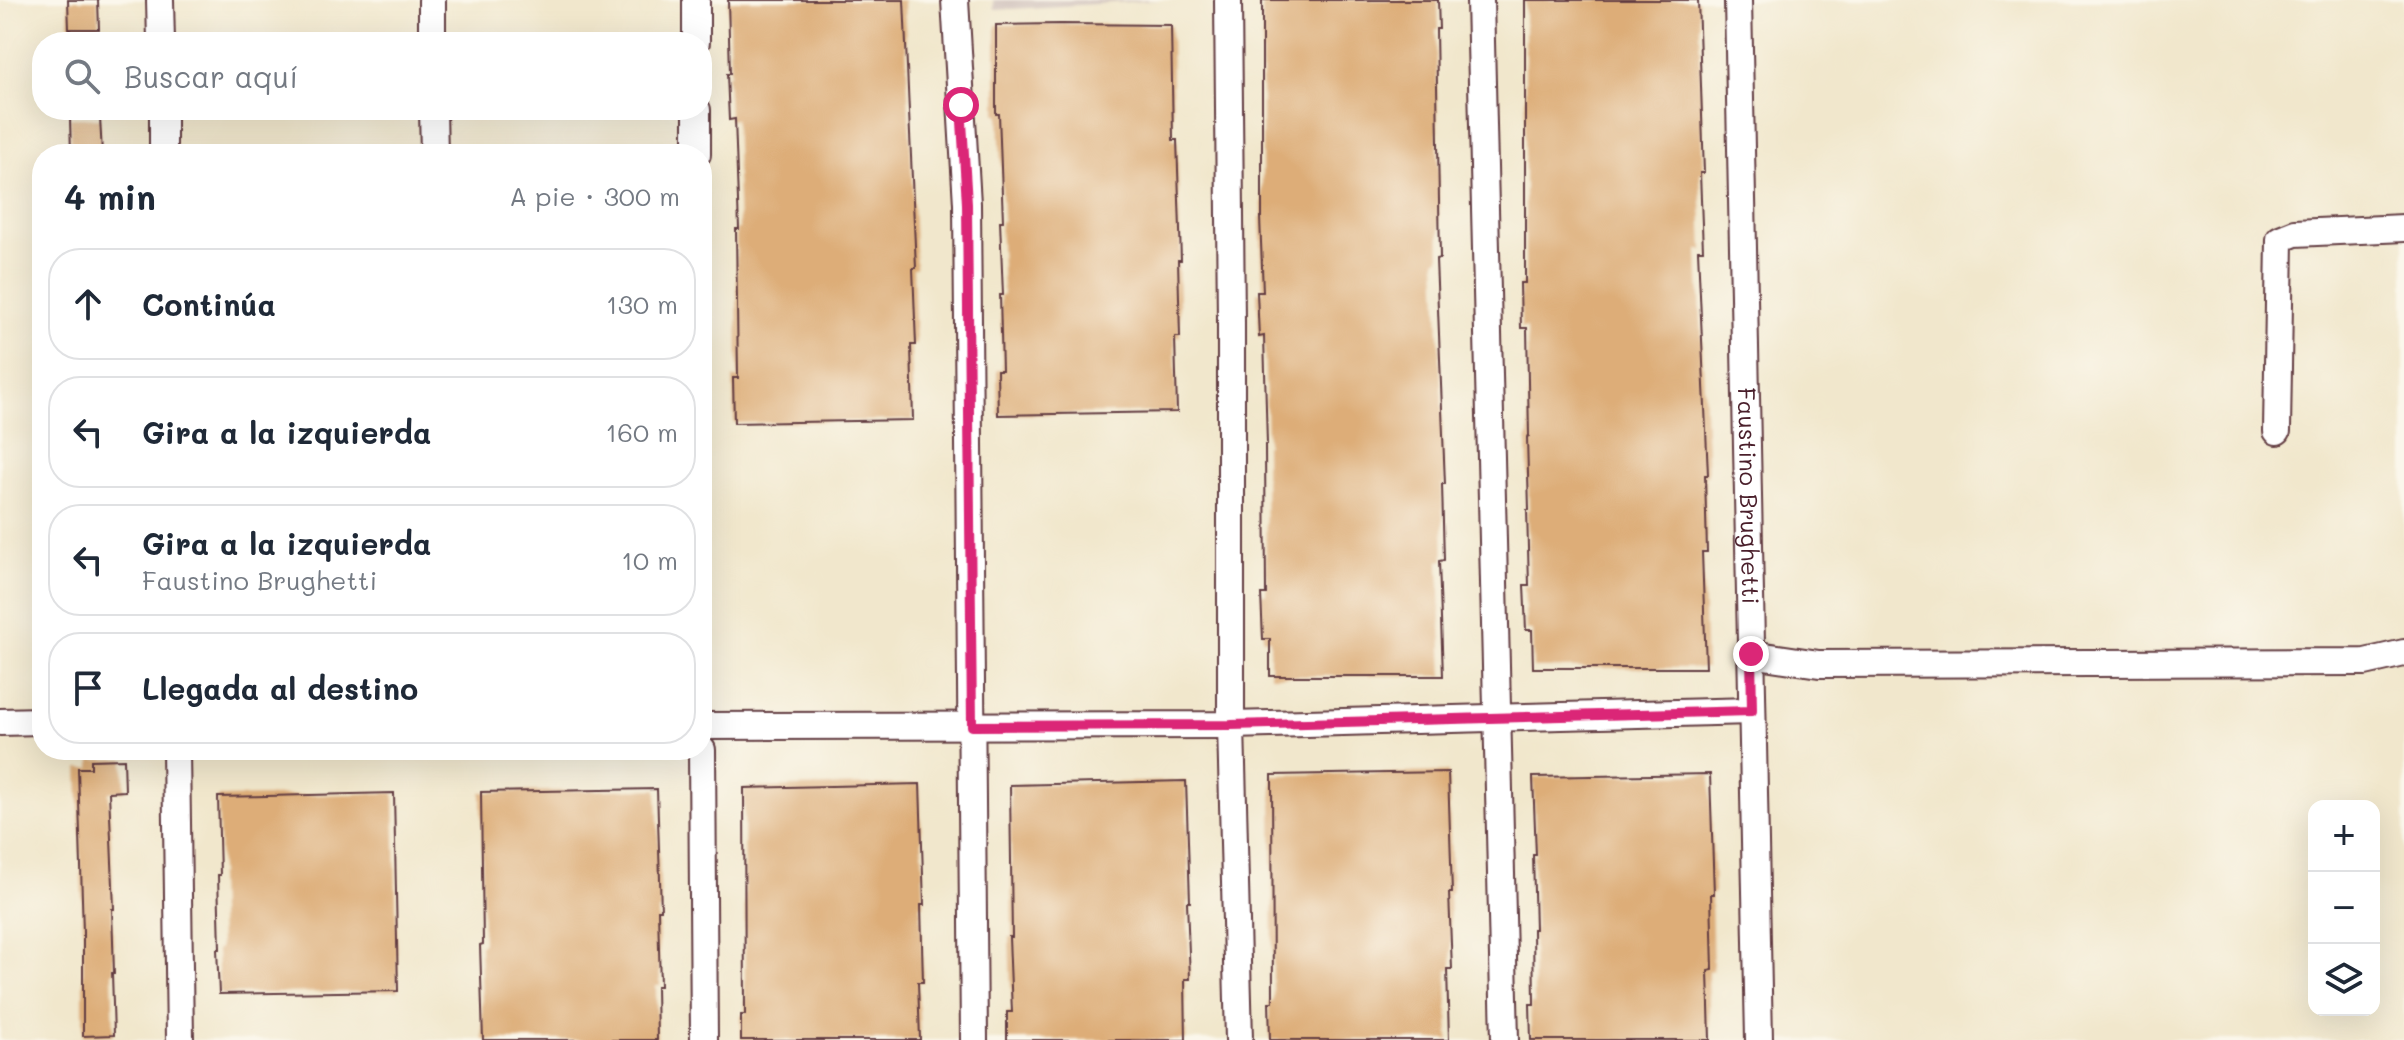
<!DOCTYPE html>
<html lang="es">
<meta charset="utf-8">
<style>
:root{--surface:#fff;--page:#f2f2f3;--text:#1f2937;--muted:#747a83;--line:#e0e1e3}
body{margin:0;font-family:Mali,sans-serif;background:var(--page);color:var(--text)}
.controls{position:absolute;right:24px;bottom:24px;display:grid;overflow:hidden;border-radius:16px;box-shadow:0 8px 32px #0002}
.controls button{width:72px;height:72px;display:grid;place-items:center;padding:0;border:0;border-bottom:2px solid var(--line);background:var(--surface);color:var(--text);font:40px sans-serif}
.stop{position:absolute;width:24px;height:24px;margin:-18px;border:6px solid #db2777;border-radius:50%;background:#fff}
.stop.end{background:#db2777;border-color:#fff;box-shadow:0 2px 8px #0008}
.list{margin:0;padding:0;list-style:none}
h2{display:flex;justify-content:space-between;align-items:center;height:104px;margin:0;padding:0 32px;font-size:34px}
h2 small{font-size:26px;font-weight:400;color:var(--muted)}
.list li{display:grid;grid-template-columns:52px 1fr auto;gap:24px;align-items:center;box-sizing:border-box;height:112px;margin:0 16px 16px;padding:0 16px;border:2px solid var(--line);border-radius:32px}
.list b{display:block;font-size:30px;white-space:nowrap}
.list p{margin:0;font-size:26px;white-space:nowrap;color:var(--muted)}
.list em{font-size:26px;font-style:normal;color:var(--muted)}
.icon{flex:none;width:44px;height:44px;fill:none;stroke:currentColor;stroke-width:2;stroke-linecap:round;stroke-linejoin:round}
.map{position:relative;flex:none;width:2404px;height:1040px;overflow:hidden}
.search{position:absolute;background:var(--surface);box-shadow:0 8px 32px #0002;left:32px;top:32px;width:680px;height:88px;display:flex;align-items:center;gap:20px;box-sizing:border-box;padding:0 28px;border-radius:32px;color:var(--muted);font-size:30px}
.panel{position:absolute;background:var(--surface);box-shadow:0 8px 32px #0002;left:32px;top:144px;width:680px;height:616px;border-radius:32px}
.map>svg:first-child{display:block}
.industrial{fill:#cfc0ba}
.building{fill:#ddad78}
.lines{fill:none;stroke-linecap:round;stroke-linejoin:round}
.minor-casing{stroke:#633d43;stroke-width:30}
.minor{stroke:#fff;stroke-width:26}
.route{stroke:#db2777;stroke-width:10}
.labels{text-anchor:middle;stroke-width:6;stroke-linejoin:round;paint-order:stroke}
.street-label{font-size:24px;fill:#4a1f2b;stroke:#fbf7ec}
</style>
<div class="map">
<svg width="2404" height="1040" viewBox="0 0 2404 1040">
<rect width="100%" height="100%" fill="#fbf7ec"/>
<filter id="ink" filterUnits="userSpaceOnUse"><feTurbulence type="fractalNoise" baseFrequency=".0125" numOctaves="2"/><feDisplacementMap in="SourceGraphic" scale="16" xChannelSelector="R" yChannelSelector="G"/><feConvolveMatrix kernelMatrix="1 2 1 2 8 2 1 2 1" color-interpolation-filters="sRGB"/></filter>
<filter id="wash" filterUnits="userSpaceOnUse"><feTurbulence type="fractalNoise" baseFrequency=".006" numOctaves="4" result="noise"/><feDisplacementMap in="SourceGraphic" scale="32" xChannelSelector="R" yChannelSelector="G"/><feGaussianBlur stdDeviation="1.8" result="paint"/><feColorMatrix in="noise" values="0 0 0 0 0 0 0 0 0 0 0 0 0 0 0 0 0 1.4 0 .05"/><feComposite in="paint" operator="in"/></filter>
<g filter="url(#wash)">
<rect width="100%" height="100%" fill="#f1e7cc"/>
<polygon class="industrial" points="993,0 1162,0 994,10"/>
<g id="blocks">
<g class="building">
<polygon points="68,0 98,0 99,29 69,29"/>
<polygon points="728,0 904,0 916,268 913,268 916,345 911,345 913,420 734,423 733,378 738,378 736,229 739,229 735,119 729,120 727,74 730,74"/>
<polygon points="1262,0 1438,0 1439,29 1436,29 1440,258 1436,259 1445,484 1442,484 1444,560 1439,561 1443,676 1270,676 1270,639 1263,639 1261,594 1266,594 1265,445 1267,445 1264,336 1259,337 1257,292 1263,292 1260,217 1262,217"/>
<polygon points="1525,0 1698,0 1704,173 1700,173 1703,250 1698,250 1708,475 1705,475 1707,552 1702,552 1706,668 1533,668 1532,630 1526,630 1524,585 1529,585 1527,510 1529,510 1527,437 1529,436 1527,328 1521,328 1520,283 1525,283"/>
<polygon points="1061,24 1171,25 1173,140 1177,140 1181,260 1178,260 1180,337 1175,337 1177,412 998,415 997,370 1002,370 1000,295 1003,295 1000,221 1003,221 999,114 996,114 996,25"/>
<polygon points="70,118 100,118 102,154 71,154"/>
<polygon points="124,759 125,791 109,792 114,909 112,909 114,973 112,973 114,1035 83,1036 83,932 78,768 91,768 91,760"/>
<polygon points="1448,772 1452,893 1449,893 1452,969 1447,969 1449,1040 1270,1040 1269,1002 1273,1002 1272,775"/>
<polygon points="1710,774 1714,894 1711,894 1713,970 1708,971 1710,1040 1531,1040 1530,1004 1534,1004 1533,929 1535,929 1533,855 1536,855 1533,777"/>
<polygon points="1186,781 1190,902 1187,902 1190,979 1185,979 1186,1040 1007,1040 1007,1012 1012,1012 1009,937 1012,937 1010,785"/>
<polygon points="920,784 924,905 921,905 923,982 918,982 920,1040 741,1040 741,1015 745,1015 744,788"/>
<polygon points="657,789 661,910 658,910 660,986 656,986 657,1040 483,1040 480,945 483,944 481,792"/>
<polygon points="394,793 398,991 219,994 217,949 220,949 218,875 220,875 218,797"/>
</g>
</g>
</g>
<g filter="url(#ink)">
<use href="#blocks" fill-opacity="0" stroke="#633d43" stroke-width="2"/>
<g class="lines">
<defs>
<g id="minor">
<polyline points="160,0 161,42"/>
<polyline points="432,0 432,42"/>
<polyline points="696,0 696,42"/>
<polyline points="955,0 967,204 974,1040"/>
<polyline points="1228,0 1231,322 1231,725 1239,1040"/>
<polyline points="1480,0 1505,1040"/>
<path id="s1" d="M1738 0 1759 1040"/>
<polyline points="163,110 163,154"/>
<polyline points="433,110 434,154"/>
<polyline points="697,110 697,154"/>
<polyline points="2277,431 2280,239 2295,233 2404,228"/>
<polyline points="1751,654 1819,664 2365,662 2404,653"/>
<polyline points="0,722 42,721"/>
<polyline points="702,726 1231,725 1752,711"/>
<polyline points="176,750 180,1040"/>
<polyline points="702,750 704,1040"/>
</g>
</defs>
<use href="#minor" class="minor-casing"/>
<use href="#minor" class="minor"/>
</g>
</g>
<g class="lines" filter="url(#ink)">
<polyline class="route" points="961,105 967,204 972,726 1231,725 1752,711 1751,654"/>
</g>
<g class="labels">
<g class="street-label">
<text dy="8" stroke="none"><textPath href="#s1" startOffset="496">Faustino Brughetti</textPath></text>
</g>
</g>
</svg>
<div class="controls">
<button>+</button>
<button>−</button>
<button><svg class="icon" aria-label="layers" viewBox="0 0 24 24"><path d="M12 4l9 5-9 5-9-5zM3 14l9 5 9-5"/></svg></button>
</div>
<div class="stop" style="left:961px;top:105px"></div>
<div class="stop end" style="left:1751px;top:654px"></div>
<div class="search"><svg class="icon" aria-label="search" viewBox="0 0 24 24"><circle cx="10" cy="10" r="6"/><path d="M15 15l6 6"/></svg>Buscar aquí</div>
<section class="panel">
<h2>4 min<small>A pie · 300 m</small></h2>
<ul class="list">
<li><svg class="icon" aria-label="ahead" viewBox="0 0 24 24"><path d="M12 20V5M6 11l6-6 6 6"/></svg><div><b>Continúa</b></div><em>130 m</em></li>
<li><svg class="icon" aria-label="left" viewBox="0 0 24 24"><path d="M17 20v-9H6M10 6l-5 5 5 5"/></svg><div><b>Gira a la izquierda</b></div><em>160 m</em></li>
<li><svg class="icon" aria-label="left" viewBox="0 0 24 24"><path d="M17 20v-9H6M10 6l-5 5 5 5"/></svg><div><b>Gira a la izquierda</b><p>Faustino Brughetti</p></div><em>10 m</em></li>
<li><svg class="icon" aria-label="arrive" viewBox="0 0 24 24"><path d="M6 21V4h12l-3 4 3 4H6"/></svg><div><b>Llegada al destino</b></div></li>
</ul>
</section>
</div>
